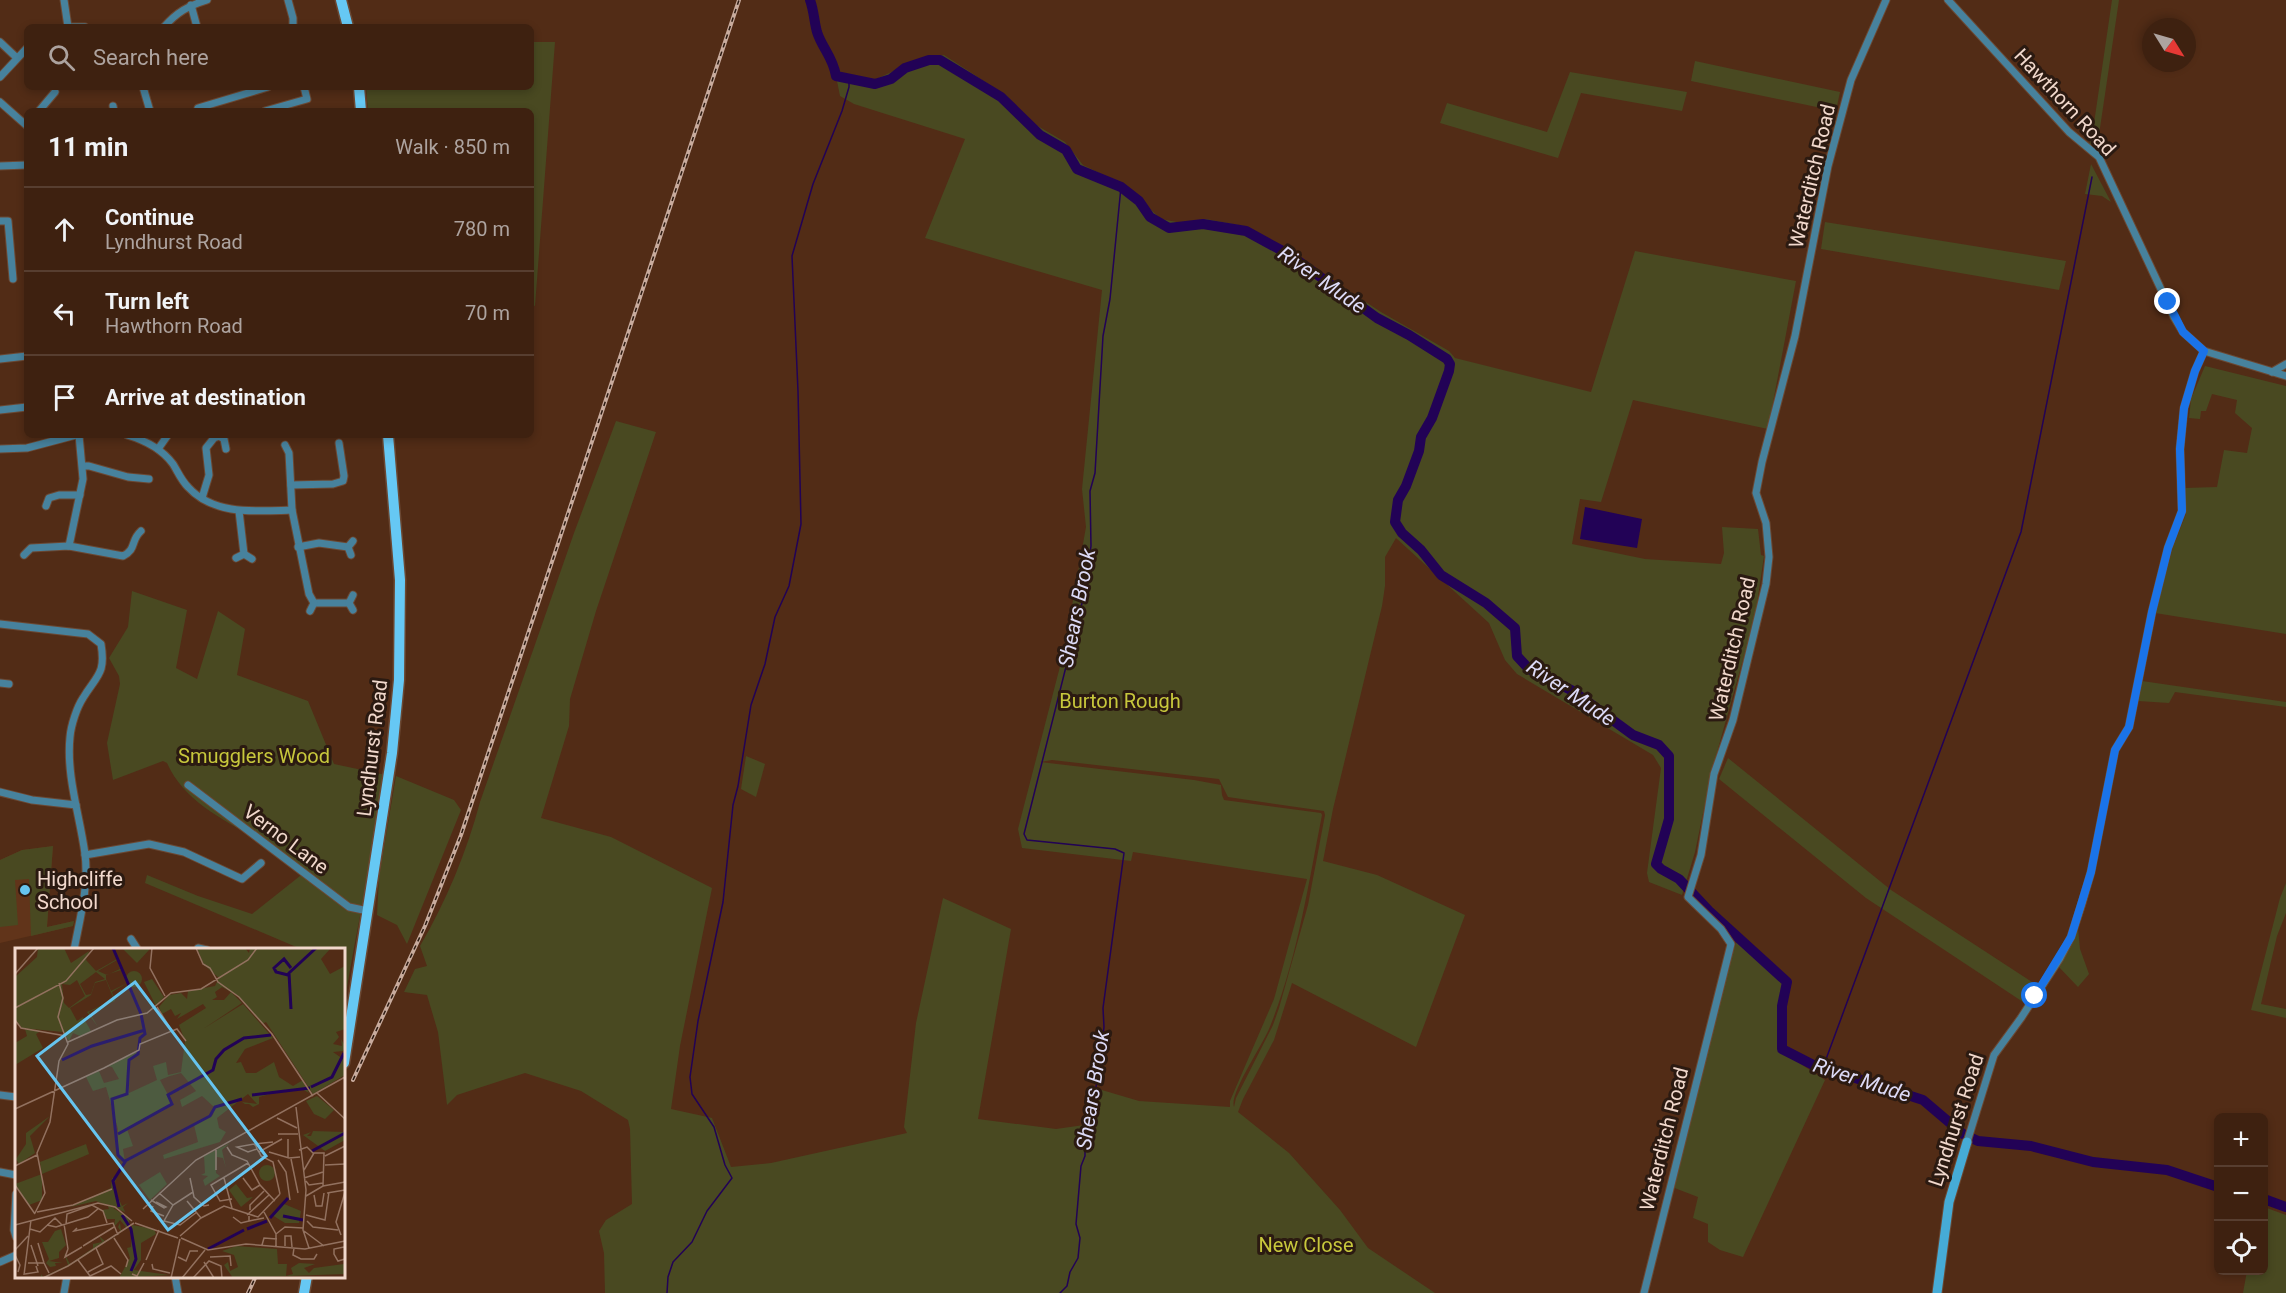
<!DOCTYPE html>
<meta charset="utf-8">
<style>
:root{--surface:#3e2110;--page:#452919;--text:#f1f3f6;--muted:#ada39f;--line:#573e30}
body{margin:0;font-family:Roboto,sans-serif;background:var(--page);color:var(--text)}
.controls{position:absolute;right:18px;bottom:18px;display:grid;overflow:hidden;border-radius:9px;box-shadow:0 3px 9px #0003}
.controls button{width:54px;height:54px;display:grid;place-items:center;padding:0;border:0;border-bottom:2px solid var(--line);background:var(--surface);color:var(--text);font:30px sans-serif}
.compass{position:absolute;left:2142px;top:18px;width:54px;height:54px;border-radius:50%;background:var(--surface);box-shadow:0 3px 9px #0003;rotate:127deg}
.stop{position:absolute;width:18px;height:18px;margin:-14px;border:4px solid #1a73e8;border-radius:50%;background:#fff}
.stop.end{background:#1a73e8;border-color:#fff;box-shadow:0 2px 6px #0008}
.list{margin:0;padding:0;list-style:none}
h2{display:flex;justify-content:space-between;align-items:center;height:78px;margin:0;padding:0 24px;font-size:26px}
h2 small{font-size:20px;font-weight:400;color:var(--muted)}
.list li{display:grid;grid-template-columns:39px 1fr auto;gap:18px;align-items:center;box-sizing:border-box;height:84px;padding:0 24px;border-top:2px solid var(--line)}
.list b{display:block;font-size:22px;white-space:nowrap}
.list p{margin:0;font-size:20px;white-space:nowrap;color:var(--muted)}
.list em{font-size:20px;font-style:normal;color:var(--muted)}
.icon{flex:none;width:33px;height:33px;fill:none;stroke:currentColor;stroke-width:2;stroke-linecap:round;stroke-linejoin:round}
.map{position:relative;flex:none;width:2286px;height:1293px;overflow:hidden}
.search{position:absolute;background:var(--surface);box-shadow:0 3px 9px #0003;left:24px;top:24px;width:510px;height:66px;display:flex;align-items:center;gap:15px;box-sizing:border-box;padding:0 21px;border-radius:9px;color:var(--muted);font-size:22px}
.panel{position:absolute;background:var(--surface);box-shadow:0 3px 9px #0003;left:24px;top:108px;width:510px;height:330px;border-radius:9px}
.map>svg:first-child{display:block}
.built{fill:#61341a}
.green{fill:#494921;fill-rule:evenodd}
.water{fill:#220256}
.lines{fill:none;stroke-linecap:round;stroke-linejoin:round}
.stream{stroke:#220256;stroke-width:1.5}
.river{stroke:#220256;stroke-width:10}
.street-casing{stroke:#6b4833;stroke-width:9}
.secondary-casing{stroke:#6b4833;stroke-width:11}
.primary-casing{stroke:#6b4833;stroke-width:13}
.street{stroke:#47829d;stroke-width:7}
.secondary{stroke:#46abd6;stroke-width:9}
.primary{stroke:#66c8f4;stroke-width:10}
.rail-casing{stroke:#c8ab9d;stroke-width:4}
.rail{stroke:#2b1a11;stroke-width:1.5;stroke-dasharray:4.5;stroke-linecap:butt}
.route{stroke:#1a73e8;stroke-width:8}
.poi-dot{fill:#66c4ef;stroke:#2b1a11;stroke-width:2}
.labels{text-anchor:middle;stroke-width:6;stroke-linejoin:round;paint-order:stroke}
.street-label{font-size:20px;fill:#f1d8cc;stroke:#2b1a11}
.park-label{font-size:20px;fill:#c7c73c;stroke:#2b1a11}
.poi-label{font-size:20px;fill:#f1d8cc;stroke:#2b1a11;text-anchor:start}
.water-label{font-size:21px;font-style:italic;fill:#dcdaf6;stroke:#2b1a11}
.inset-river{fill:none;stroke:#220256;stroke-width:3}
.inset-road{fill:none;stroke:#92715f;stroke-width:1.5}
.view{fill:#66c4ef;fill-opacity:0.15;stroke:#66c4ef;stroke-width:3}
.inset-edge{fill:none;stroke:#f1d8cc;stroke-width:3}
</style>
<div class="map">
<svg width="2286" height="1293" viewBox="0 0 2286 1293">
<rect width="100%" height="100%" fill="#522c16"/>
<polygon class="built" points="53,846 47,927 74,921 73,926 0,943 0,860 22,850"/>
<g class="green">
<polygon points="2112,0 2119,0 2097,148 2100,154 2089,144 2092,137"/>
<polygon points="531,42 555,42 535,306 531,305 531,111 368,111 366,87 531,87"/>
<path d="M944 55 1007 96 1031 122 1065 142 1083 165 1124 185 1161 219 1182 223 1206 219 1244 226 1281 246 1381 312 1449 351 1455 358 1591 392 1635 251 1796 281 1768 429 1633 400 1601 502 1580 499 1572 544 1645 559 1721 564 1724 553 1722 527 1758 529 1761 555 1764 556 1755 617 1712 770 1695 852 1682 895 1649 882 1647 873 1661 768 1653 755 1517 674 1505 660 1489 623 1396 538 1385 557V586L1382 606 1333 809 1323 861 1377 875 1465 915 1416 1047 1292 983 1274 1040 1243 1099 1238 1112 1289 1153 1340 1210 1368 1248 1435 1293H605L604 1253 599 1231 606 1220 632 1204 630 1129 628 1120 581 1091 525 1073 457 1095 447 1105 438 1032 427 995 404 992 415 969 427 966 420 946C446 902 467 851 480 802L574 533 616 421 656 432 596 611 570 699 569 726 541 818 611 837 712 888 680 1046 671 1109 712 1118 731 1167 771 1163 907 1133 904 1127 916 1023 943 898 1011 929 978 1119 1056 1129 1084 1125 1088 1120 1094 1088V1097L1095 1088 1139 1101 1230 1107V1101L1274 999 1307 879 1133 852 1131 861 1022 848 1018 829 1064 651 1086 527 1082 489 1102 290 925 238 965 139 854 104 840 96 836 76 848 75 874 80 922 58ZM1052 760 1219 779 1228 797 1324 811 1325 815 1308 905 1279 1008 1273 1025 1236 1098 1234 1107C1229 1094 1262 1046 1269 1029 1297 961 1308 886 1322 815L1321 813 1224 800 1222 795 1221 785 1194 780 1040 762Z"/>
<polygon points="1695,61 1840,92 1836,111 1691,81"/>
<polygon points="1570,72 1687,92 1682,111 1581,93 1558,158 1440,123 1447,103 1547,132"/>
<polygon points="2091,164 2111,202 2102,196 2085,194"/>
<polygon points="1825,222 2066,261 2059,290 1821,249"/>
<polygon points="2205,366 2286,386 2286,634 2155,613 2173,547 2186,514 2185,488 2217,487 2224,450 2247,453 2252,428 2235,413 2237,400 2212,394 2206,411 2201,411 2200,419 2189,418 2191,399"/>
<path d="M132 591 187 610 176 668 197 679 218 611 245 629 237 675 308 701 334 764 386 775C374 852 356 929 344 1006V950L301 949 145 883 147 875 198 896 252 914 305 872C263 832 192 819 167 763L163 761 113 780 107 743 120 684 119 676 109 658 128 627Z"/>
<polygon points="2142,681 2286,702 2286,707 2175,692 2169,703 2138,701"/>
<polygon points="746,756 765,764 756,797 741,789"/>
<polygon points="1728,758 1891,890 2032,982 2023,1002 1866,898 1719,779"/>
<polygon points="396,776 454,800 461,810 407,944 397,925 377,915 379,877"/>
<polygon points="53,846 47,927 74,921 73,926 31,936 29,879 15,880 18,925 0,927 0,860 22,850"/>
<polygon points="2286,883 2286,913 2277,936 2261,1004 2286,1009 2286,1018 2251,1010 2280,898"/>
<polygon points="2078,928 2080,949 2089,974 2078,987 2059,967"/>
<polygon points="1737,941 1783,984 1777,1014 1778,1049 1825,1080 1743,1257 1720,1250 1708,1242 1708,1224 1693,1218 1698,1197 1672,1187 1728,964"/>
<polygon points="2264,1207 2286,1215 2286,1293 2243,1293 2247,1271 2264,1270"/>
</g>
<polygon class="water" points="1585,507 1642,519 1637,548 1580,539"/>
<g class="lines">
<g class="stream">
<polyline points="1822,1070 2021,532 2092,177"/>
<polyline points="667,1293 668,1277 673,1262 692,1242 707,1211 732,1178 725,1165 714,1127 692,1094 690,1077 698,1021 723,902 733,805 738,786 751,705 765,664 775,617 789,586 801,524 798,391 792,256 813,184 842,111 849,87 849,79"/>
<polyline points="1060,1293 1067,1286 1070,1272 1078,1258 1080,1238 1076,1224 1081,1166 1085,1156 1085,1140 1097,1082 1104,1027 1103,1008 1124,853 1115,849 1027,840 1024,834 1083,599 1091,546 1090,491 1095,473 1103,336 1110,299 1121,187"/>
</g>
<g class="river">
<path d="M810 0C814 11 814 21 817 32 822 48 833 57 836 76L875 84 891 79 905 68 929 60H940L1001 97 1040 135 1066 150 1077 169 1121 187 1139 201 1150 217 1169 228 1203 224 1246 231 1290 255 1377 318 1409 335 1447 359 1450 364 1449 371 1432 418 1421 437 1419 451 1406 486 1398 500 1395 522 1402 533 1421 550 1441 575 1486 603 1515 628 1517 656 1529 669 1573 691 1633 735 1659 745 1669 756V819L1656 864 1661 869 1679 879 1709 911 1787 982 1782 1006V1049L1827 1072 1843 1074 1923 1100 1963 1134 1978 1141 2031 1146 2093 1162 2167 1170 2218 1187"/>
<polyline points="2264,1199 2286,1207"/>
</g>
<defs>
<g id="street">
<polyline points="64,0 68,27"/>
<polyline points="288,0 293,18 293,27"/>
<polyline points="1948,0 2069,132 2099,157 2174,317 2183,332 2204,351 2286,376"/>
<polyline points="191,5 197,27"/>
<polyline points="67,27 85,27"/>
<path d="M164 27C177 12 188 6 207 0"/>
<polyline points="0,42 17,58"/>
<polyline points="0,77 27,48"/>
<polyline points="143,87 150,111"/>
<polyline points="0,102 27,126"/>
<polyline points="113,106 114,111"/>
<polyline points="39,111 55,92"/>
<polyline points="199,111 198,108 268,87"/>
<polyline points="265,111 307,99 304,87"/>
<polyline points="0,166 27,165"/>
<polyline points="0,221 8,221 13,279"/>
<polyline points="0,359 27,356"/>
<polyline points="2272,372 2286,364"/>
<polyline points="0,410 27,407"/>
<path d="M127 435C144 440 162 449 173 464 178 472 181 480 188 487 214 516 257 511 292 510"/>
<polyline points="285,445 289,453 292,510 309,594 314,603 349,603"/>
<polyline points="0,449 27,448 76,435"/>
<polyline points="158,449 168,435"/>
<polyline points="83,466 89,466 128,477 149,479"/>
<polyline points="291,485 333,484 343,481 344,476 339,443"/>
<polyline points="202,498 209,475 206,448 214,438 219,436 224,439 226,449"/>
<polyline points="46,506 49,498 59,495 80,495"/>
<polyline points="239,511 244,554"/>
<polyline points="69,546 83,479 79,435"/>
<polyline points="298,547 319,543 348,547"/>
<path d="M24 555 31 548 69 546 123 556C137 549 130 541 141 531"/>
<polyline points="351,555 348,547 353,541"/>
<polyline points="236,558 244,554 252,559"/>
<polyline points="353,610 349,603 353,595"/>
<polyline points="310,611 314,603"/>
<path d="M0 624 88 634 101 644C106 674 97 675 83 698 77 707 71 725 70 737 66 776 80 816 85 854 89 886 80 918 74 950"/>
<polyline points="0,683 9,684"/>
<polyline points="188,785 349,907 368,911"/>
<polyline points="0,792 32,800 76,805"/>
<polyline points="85,855 149,844 184,852 242,879 261,863"/>
<polyline points="131,939 138,950"/>
<polyline points="198,948 207,950"/>
<polyline points="0,1095 16,1097"/>
<polyline points="1967,1142 1994,1055 2021,1018 2060,958 2071,937 2082,903 2091,872 2115,750 2129,727 2152,612 2168,548 2182,511 2180,449 2184,408 2195,371 2204,351"/>
<polyline points="0,1172 16,1175"/>
<polyline points="16,1194 14,1230 16,1237"/>
<polyline points="0,1262 16,1255"/>
<polyline points="175,1276 178,1293"/>
<polyline points="64,1293 67,1276"/>
<polyline points="1644,1293 1731,944 1721,929 1688,897 1701,855 1714,774 1733,720 1766,584 1769,557 1766,523 1756,493 1762,462 1795,336 1828,166 1851,80 1886,0"/>
</g>
<polyline id="secondary" points="1937,1293 1949,1202 1967,1142"/>
<g id="primary">
<polyline points="341,0 348,27"/>
<polyline points="359,87 361,111"/>
<polyline points="344,1063 392,753 399,680 400,580 388,435"/>
<polyline points="304,1293 307,1276"/>
</g>
</defs>
<use href="#street" class="street-casing"/>
<use href="#secondary" class="secondary-casing"/>
<use href="#primary" class="primary-casing"/>
<use href="#street" class="street"/>
<use href="#secondary" class="secondary"/>
<use href="#primary" class="primary"/>
<defs>
<g id="rail">
<polyline points="353,1080 425,926 461,835 739,0"/>
<polyline points="248,1293 256,1276"/>
</g>
</defs>
<use href="#rail" class="rail-casing"/>
<use href="#rail" class="rail"/>
</g>
<g class="lines">
<polyline class="route" points="2035,996 2071,937 2091,872 2115,750 2129,727 2152,612 2168,548 2182,511 2180,449 2184,408 2195,371 2204,351 2183,332 2168,302"/>
</g>
<circle class="poi-dot" cx="25" cy="890" r="6"/>
<g class="labels">
<g class="street-label">
<text transform="translate(2065 102) rotate(47)" y="7">Hawthorn Road</text>
<text transform="translate(1812 176) rotate(-77)" y="7">Waterditch Road</text>
<text transform="translate(1732 649) rotate(-77)" y="7">Waterditch Road</text>
<text transform="translate(372 748) rotate(-83)" y="7">Lyndhurst Road</text>
<text transform="translate(286 839) rotate(37)" y="7">Verno Lane</text>
<text transform="translate(1956 1120) rotate(-72)" y="7">Lyndhurst Road</text>
<text transform="translate(1664 1139) rotate(-76)" y="7">Waterditch Road</text>
</g>
<g class="park-label">
<text x="1120" y="708">Burton Rough</text>
<text x="254" y="763">Smugglers Wood</text>
<text x="1306" y="1252">New Close</text>
</g>
<g class="poi-label">
<text x="37" y="886">Highcliffe<tspan x="37" dy="23">School</tspan></text>
</g>
<g class="water-label">
<text transform="translate(1322 280) rotate(35)" y="7">River Mude</text>
<text transform="translate(1077 608) rotate(-79)" y="7">Shears Brook</text>
<text transform="translate(1571 693) rotate(34)" y="7">River Mude</text>
<text transform="translate(1862 1080) rotate(18)" y="7">River Mude</text>
<text transform="translate(1093 1090) rotate(-81)" y="7">Shears Brook</text>
</g>
</g>
<g transform="translate(15 948)">
<rect width="330" height="330" fill="#522c16"/>
<path d="M23 0H49L56 15 74 3 71 12 81 23 102 11 106 22 91 27V31L96 43 112 35 97 44 100 53 74 64 83 79 72 64 99 52 91 32 80 35 76 47 55 60 62 73 68 69 76 83 65 88 58 85 54 93 48 84 7 80 0 71V29L22 9ZM102 12 105 21 92 27 83 23ZM81 24 90 31 80 34 76 46 71 47 65 36ZM62 32 70 48 54 60 49 55 47 36 55 37ZM107 0H134V2L122 15ZM182 0H230L234 5 235 0H316L306 11 315 26 330 18V81L321 84 324 89 318 96 327 98 326 91 330 98 328 103 318 104 328 111 330 101V127L298 146 251 74 247 76 222 47 207 39 200 44 202 49 197 52H209L216 44 227 55 188 81 228 56 258 90 230 101 221 115 226 114 231 125H241L259 114 264 129 278 138 288 132 294 145 287 141 266 143 244 149V156L238 159 234 156H230L227 154 242 156 233 146 202 170 204 180 211 184 205 194 149 211 148 207 183 194 179 177 198 167 199 159 187 148 167 159 165 152 181 143 166 125 155 128 145 132 158 156 112 181 118 198 108 201 110 214 103 207V181L91 139 78 143 71 129 84 123 89 135 104 131 97 119 92 118 124 103 115 113 114 145 142 132 138 118 151 114 153 127 166 124 170 93 164 77 191 60 188 56 162 71 166 65 160 68 156 61 147 66 144 59 154 47 166 45 172 51 173 43 200 38 204 30 189 17ZM111 31a8 8 0 1 1 16 0a8 8 0 1 1-16 0ZM137 31 149 49 141 58 129 34ZM10 81 26 83 21 86 28 100 0 117V95L12 88ZM302 148 319 162 310 171 299 166 291 153ZM35 168 15 188 20 205 4 216 1 211 11 196V185ZM298 183 330 184V192L310 203 288 187 296 184 292 188H296ZM215 195 207 202 211 220 208 210 202 209 201 225 205 228 190 238 188 232 193 228 186 227 190 225 189 208ZM71 196 74 206 27 226 25 214ZM244 225a8 8 0 1 1 16 0a8 8 0 1 1-16 0ZM145 224 152 236 135 252 124 237ZM27 226V252L14 257 0 236ZM102 229 98 239 107 258 113 255 108 259 110 264 81 253 55 259 96 240 97 230ZM221 236 232 250 238 249 226 259 214 242ZM272 249 269 256 286 263 284 275H270L257 267ZM92 256 115 271 112 280 102 287 54 318 27 330 26 329V326L28 329 53 317 49 305 55 316 78 300V296L87 294 84 288 90 293 106 284 103 279 105 275 106 282H109L111 279 105 272 99 279 100 271H92L87 262 94 261ZM117 277 139 281 141 286 126 295V312L119 322 154 327 104 330 115 310 112 300 116 299ZM46 281 51 297 44 304V310L34 313 48 315H40L41 318 35 319 31 315 34 311 27 294H33L40 283ZM221 298 262 301 263 316H272L271 328 278 326 276 320 284 315 300 316 289 320 294 325 299 320 329 316 330 326 218 330 209 317 213 314 215 323 223 319 219 307 207 303Z" fill="#494921" fill-rule="evenodd"/>
<path class="inset-river" d="M98 0 126 66 130 86 125 90 123 106 114 112 112 146 97 151 103 207 110 214 98 233 104 259M273 27 261 24 259 20 269 11 276 20M276 61 274 25 301 0M47 112 77 98 130 82M296 139 317 129 329 105M237 147 295 140M103 186 157 156 153 147 198 122 201 111 209 102 229 90 256 87M297 203 330 185M110 213 195 168 200 159 227 151M107 267 116 281 121 311 116 323M268 268 288 272M255 270 273 250M232 281 252 273M193 301 229 282"/>
<path class="inset-road" d="M137 0 135 20 150 48M147 0H176M181 0 188 16 195 20 203 34 224 49 257 86 298 148M0 26 23 0M0 60 51 33 79 0M0 72 6 80 51 88M157 83 162 81 171 93M53 94 102 72 132 65 156 45 186 41 233 12 242 0M302 145 330 171M281 159 291 242 288 282 294 300M0 161 89 120 124 102 125 96 157 83 142 59M262 170 282 180M263 186H283M239 196 258 194M212 199 217 207 232 213 245 237 260 253M242 201 233 204 222 199 239 196 241 198 242 201 244 204 246 208 258 214 265 246M201 202V222M284 202 292 199 298 205H309L308 238M244 204 267 191M254 204 274 210 285 209M310 208 330 198M273 210V191M276 211 283 245M263 212 271 224 275 252M310 217 330 216M0 218 22 207M289 222 299 205M175 230 179 249 189 258 194 257M209 230 217 260M228 230 237 242 245 237M289 230 308 224M291 233 294 237 308 235M0 237 20 266M178 244 158 257 149 273 165 277 182 264M144 245 158 257M312 245 330 242M299 247 301 258H307L309 245M291 248 308 238 330 234M217 251 205 253 196 237 233 215M136 252 149 260 151 259 141 254M172 253 186 270M138 258 136 263 149 268M128 261 181 212 330 129M235 262V257L249 243M22 264 58 257 97 241M249 264 261 286V299M20 265 30 245 22 205 35 174 44 113 53 96 43 69 48 50 44 35M232 267 254 247M291 267 310 272 314 244M234 268V273L249 270M218 269 226 275 234 273M292 273 298 279 323 282M120 275 163 290M49 276 53 301M51 276 52 266 77 257 88 263 92 275M0 277 83 255 100 259 117 273M32 277 41 279 73 269 84 260M62 280 59 283 98 275 103 287M15 281 25 284 40 270 47 277M289 283 309 298M261 286 270 279 288 280M326 287 321 274 330 244M165 288 186 270 209 258 243 269 265 246M99 290 113 312 111 319M166 290 193 302 231 296 290 301 330 293M23 295 29 315M16 297 23 318M247 297 249 290 262 291M68 298 99 279M270 298V288H276L277 299M329 299 319 301V306L323 313 330 311M279 300 278 307 286 311H299L302 306M53 301 50 309 67 299M0 302 13 288M0 307 5 317 3 324M163 309 171 313 175 303H183M195 309 215 308 216 318M63 312 75 328 96 318 106 326M131 312 144 282M189 314 199 330M13 315H29L34 325M137 316 138 321 155 325M73 324 88 316 81 300M10 326 23 324 21 318M117 326 122 328 129 315M9 327 16 272M28 330 53 318 119 275M156 330 165 291M167 330 190 302M178 330 194 313 206 318 207 330"/>
<path class="view" d="M120 34 251 208 153 282 22 108Z"/>
<rect width="330" height="330" class="inset-edge"/>
</g>
</svg>
<div class="controls">
<button>+</button>
<button>−</button>
<button><svg class="icon" aria-label="locate" viewBox="0 0 24 24"><circle cx="12" cy="12" r="6"/><path d="M12 2v4M12 18v4M2 12h4M18 12h4"/></svg></button>
</div>
<svg class="compass" viewBox="-18 -18 36 36"><path d="M0-13l5 13h-10z" fill="#e53935"/><path d="M0 13l5-13h-10z" fill="#ada39f"/></svg>
<div class="stop" style="left:2035px;top:996px"></div>
<div class="stop end" style="left:2168px;top:302px"></div>
<div class="search"><svg class="icon" aria-label="search" viewBox="0 0 24 24"><circle cx="10" cy="10" r="6"/><path d="M15 15l6 6"/></svg>Search here</div>
<section class="panel">
<h2>11 min<small>Walk · 850 m</small></h2>
<ul class="list">
<li><svg class="icon" aria-label="ahead" viewBox="0 0 24 24"><path d="M12 20V5M6 11l6-6 6 6"/></svg><div><b>Continue</b><p>Lyndhurst Road</p></div><em>780 m</em></li>
<li><svg class="icon" aria-label="left" viewBox="0 0 24 24"><path d="M17 20v-9H6M10 6l-5 5 5 5"/></svg><div><b>Turn left</b><p>Hawthorn Road</p></div><em>70 m</em></li>
<li><svg class="icon" aria-label="arrive" viewBox="0 0 24 24"><path d="M6 21V4h12l-3 4 3 4H6"/></svg><div><b>Arrive at destination</b></div></li>
</ul>
</section>
</div>
